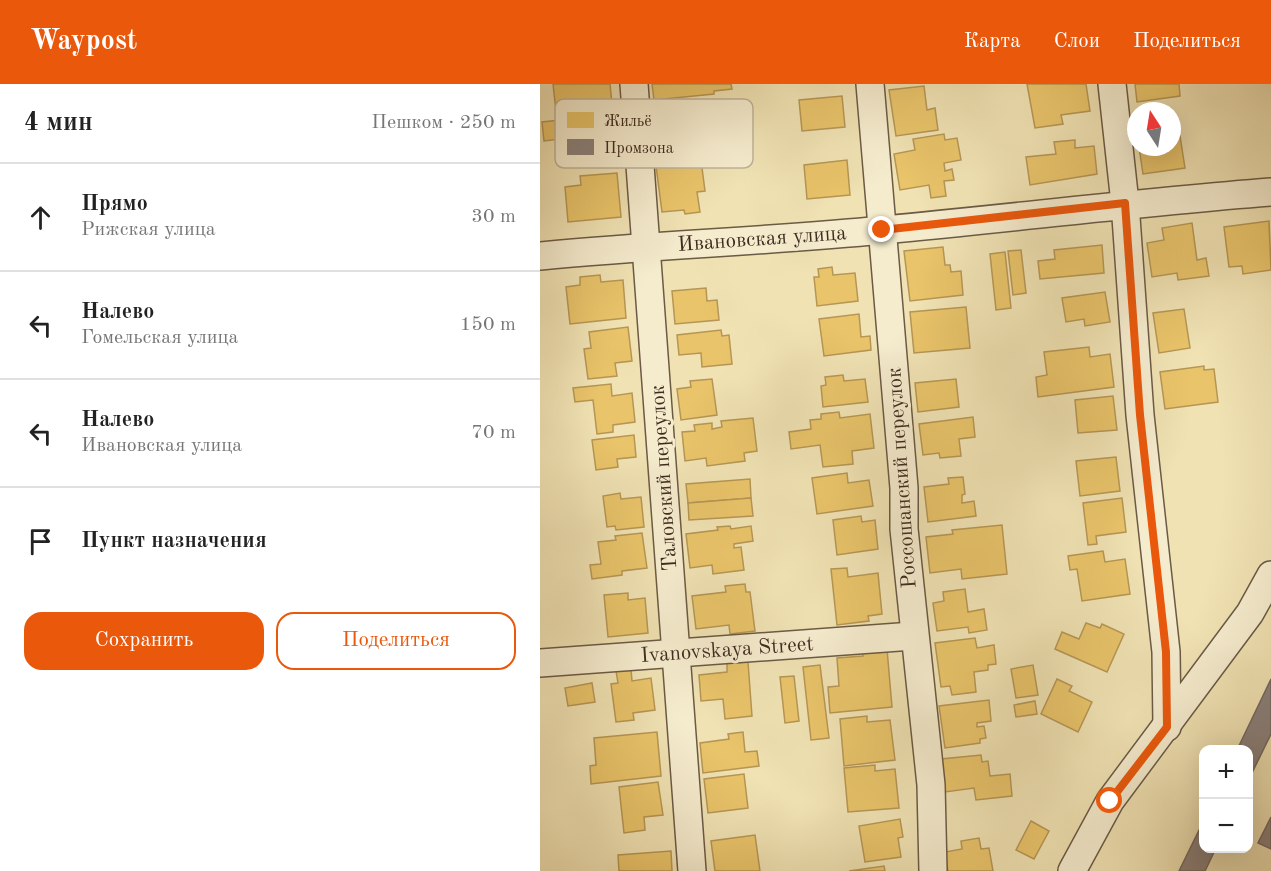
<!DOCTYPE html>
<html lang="ru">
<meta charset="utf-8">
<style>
:root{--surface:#fff;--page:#f6f6f6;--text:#222;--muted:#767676;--line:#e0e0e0;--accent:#ea580c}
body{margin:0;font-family:"Old Standard TT",serif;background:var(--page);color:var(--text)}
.controls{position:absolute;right:18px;bottom:18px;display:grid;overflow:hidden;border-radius:12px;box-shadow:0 6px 24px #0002}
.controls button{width:54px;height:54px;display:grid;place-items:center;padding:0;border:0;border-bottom:2px solid var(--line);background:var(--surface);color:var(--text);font:30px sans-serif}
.compass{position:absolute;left:587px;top:18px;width:54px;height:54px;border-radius:50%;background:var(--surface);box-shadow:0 6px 24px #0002;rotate:348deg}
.stop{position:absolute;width:18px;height:18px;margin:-14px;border:4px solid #ea580c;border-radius:50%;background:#fff}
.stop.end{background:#ea580c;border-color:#fff;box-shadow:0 2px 6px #0008}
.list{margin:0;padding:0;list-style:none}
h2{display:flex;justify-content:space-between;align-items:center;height:78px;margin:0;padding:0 24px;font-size:26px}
h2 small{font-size:20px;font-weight:400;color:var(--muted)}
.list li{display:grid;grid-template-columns:39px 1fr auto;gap:18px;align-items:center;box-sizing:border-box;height:108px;padding:0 24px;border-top:2px solid var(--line)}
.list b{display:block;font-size:22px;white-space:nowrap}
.list p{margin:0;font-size:20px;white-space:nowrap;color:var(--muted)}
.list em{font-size:20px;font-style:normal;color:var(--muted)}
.actions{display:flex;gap:12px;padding:18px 24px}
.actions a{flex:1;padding:14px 0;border:2px solid var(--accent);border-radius:18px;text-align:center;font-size:21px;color:var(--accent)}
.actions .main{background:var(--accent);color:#fff}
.icon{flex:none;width:33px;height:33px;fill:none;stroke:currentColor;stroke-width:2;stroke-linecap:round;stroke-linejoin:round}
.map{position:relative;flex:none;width:731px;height:787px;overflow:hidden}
header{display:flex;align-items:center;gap:36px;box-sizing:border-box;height:84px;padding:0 30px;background:var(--accent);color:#fff}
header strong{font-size:28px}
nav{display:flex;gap:33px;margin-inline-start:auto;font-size:21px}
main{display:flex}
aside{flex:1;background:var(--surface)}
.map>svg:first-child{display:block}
.homes{fill:#e9c46a;stroke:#b69654;stroke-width:1.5}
.industry{fill:#8a817c;stroke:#746860;stroke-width:1.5}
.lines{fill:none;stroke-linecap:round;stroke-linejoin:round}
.minor-casing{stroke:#6b5a45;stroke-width:30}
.minor{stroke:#f5ecce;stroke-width:27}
.route{stroke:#ea580c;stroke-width:8}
.labels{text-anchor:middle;stroke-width:6;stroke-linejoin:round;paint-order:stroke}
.street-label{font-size:21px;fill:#3f2c20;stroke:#f5ecce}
.key{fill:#f5ecce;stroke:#beb29a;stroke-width:1.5}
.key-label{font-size:16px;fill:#3f2c20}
</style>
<header>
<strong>Waypost</strong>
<nav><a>Карта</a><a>Слои</a><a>Поделиться</a></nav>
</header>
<main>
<aside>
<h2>4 мин<small>Пешком · 250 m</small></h2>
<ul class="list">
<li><svg class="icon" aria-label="ahead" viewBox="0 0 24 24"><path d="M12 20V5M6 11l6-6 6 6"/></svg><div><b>Прямо</b><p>Рижская улица</p></div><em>30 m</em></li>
<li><svg class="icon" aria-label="left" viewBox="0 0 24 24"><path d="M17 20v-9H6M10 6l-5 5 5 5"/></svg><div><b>Налево</b><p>Гомельская улица</p></div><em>150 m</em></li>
<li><svg class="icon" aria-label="left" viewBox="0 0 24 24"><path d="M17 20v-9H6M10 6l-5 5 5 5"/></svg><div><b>Налево</b><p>Ивановская улица</p></div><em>70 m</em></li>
<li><svg class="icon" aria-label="arrive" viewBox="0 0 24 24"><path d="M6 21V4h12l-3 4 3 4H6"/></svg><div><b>Пункт назначения</b></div></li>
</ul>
<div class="actions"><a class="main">Сохранить</a><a>Поделиться</a></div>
</aside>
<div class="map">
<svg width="731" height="787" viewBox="0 0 731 787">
<rect width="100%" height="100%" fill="#f0e2b3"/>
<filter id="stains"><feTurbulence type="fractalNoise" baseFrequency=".00333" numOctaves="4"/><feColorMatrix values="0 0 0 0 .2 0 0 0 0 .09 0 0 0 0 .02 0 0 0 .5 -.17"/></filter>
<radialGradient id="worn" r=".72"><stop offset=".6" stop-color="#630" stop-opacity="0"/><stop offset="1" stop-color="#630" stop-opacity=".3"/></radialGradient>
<g class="homes">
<polygon points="13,0 70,0 72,20 16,27"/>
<polygon points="112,0 191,0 192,5 174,7 174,10 114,16"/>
<polygon points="487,0 546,0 550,27 521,31 523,40 495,44"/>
<polygon points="595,0 639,0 640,12 597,18"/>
<polygon points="384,2 387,26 395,24 398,46 356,52 349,6"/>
<polygon points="302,12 305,43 262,47 259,16"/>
<polygon points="48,33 49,44 68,42 72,73 22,79 20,55 4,57 2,38"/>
<polygon points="404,50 405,56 417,54 421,76 404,79 405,87 412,85 414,96 404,97 406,112 391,114 389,101 360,106 354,70 375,66 373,55"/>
<polygon points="640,52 645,84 603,90 599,63 632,63 632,53"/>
<polygon points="535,56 535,64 554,62 557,90 490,101 486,73 516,70 514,58"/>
<polygon points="161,76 165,107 157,108 160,128 145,130 144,126 122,128 116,82"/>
<polygon points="307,76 310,111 267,115 264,81"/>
<polygon points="77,89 81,133 28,138 25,103 41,101 40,92"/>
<polygon points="729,137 731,186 703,190 702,182 689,183 684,143"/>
<polygon points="652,139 657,176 666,174 669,192 638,196 637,189 612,193 607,159 624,156 622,144"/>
<polygon points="562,161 564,189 500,195 498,177 515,175 514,166"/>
<polygon points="403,163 405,181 410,181 411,188 421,187 423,211 370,217 364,167"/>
<polygon points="481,166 486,209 473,211 468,167"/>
<polygon points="465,168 471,224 456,226 450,170"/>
<polygon points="292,183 293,191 315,189 318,217 277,222 274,193 279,193 278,185"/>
<polygon points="60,191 61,198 83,196 86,234 30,240 26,203 40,201 40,193"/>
<polygon points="166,204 167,217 177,216 179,236 135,240 132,207"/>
<polygon points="565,208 570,238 545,242 544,235 526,238 522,214"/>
<polygon points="426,223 430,264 374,269 370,228"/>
<polygon points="644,225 650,264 619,269 613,229"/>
<polygon points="319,230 321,253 330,252 331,266 284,272 279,235"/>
<polygon points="88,243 92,277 75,279 77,292 48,295 44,265 51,264 49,248"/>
<polygon points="181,246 182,252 189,251 192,280 162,283 161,269 139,271 137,251"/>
<polygon points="549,263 550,273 570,270 574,303 498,313 496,293 507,291 504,268"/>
<polygon points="664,282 664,286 674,285 678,318 625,325 620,288"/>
<polygon points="303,291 304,297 325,295 328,318 283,323 281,302 286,301 285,293"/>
<polygon points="172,295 177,331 141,336 137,305 151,303 150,297"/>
<polygon points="416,295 419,323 378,328 375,299"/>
<polygon points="71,300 72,312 92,309 95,338 73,341 73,348 57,350 53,316 35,318 33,304"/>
<polygon points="573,312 577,346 538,349 535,316"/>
<polygon points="299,328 300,334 330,330 334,364 312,367 313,380 283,383 280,361 251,365 249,348 271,345 270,336 281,335 281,330"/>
<polygon points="433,333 435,353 419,355 421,372 400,374 399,369 383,371 379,340"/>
<polygon points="213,334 217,367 204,369 205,377 167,382 166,374 145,377 142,348 155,347 154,341 172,339 172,345 182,343 181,337"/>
<polygon points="94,351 96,373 77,375 78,383 56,386 52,356"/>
<polygon points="576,373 580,407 540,412 536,377"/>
<polygon points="307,389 308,399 329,396 333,422 277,430 272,394"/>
<polygon points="423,393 425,410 422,411 422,419 434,417 436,432 388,438 384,403 409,400 408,394"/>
<polygon points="210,395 211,414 148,419 146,400"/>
<polygon points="80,409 81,415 101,413 104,443 76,446 75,442 67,443 63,412"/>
<polygon points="211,414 213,432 149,436 148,419"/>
<polygon points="582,414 586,448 556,452 557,460 548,461 543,419"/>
<polygon points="321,432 322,438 335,436 338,465 297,471 293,436"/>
<polygon points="462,441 467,490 422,495 421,485 390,489 386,453 413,450 412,446"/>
<polygon points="190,442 191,445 211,442 213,457 194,460 194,464 201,463 204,486 173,490 172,481 150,484 146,450 178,446 177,443"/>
<polygon points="102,449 107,484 82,487 82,491 52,495 50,481 61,480 58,458 76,456 75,452"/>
<polygon points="563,467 565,478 585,475 590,510 542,517 537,485 530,486 528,472"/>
<polygon points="307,484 308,493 338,489 342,530 328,532 329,537 297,541 291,485"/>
<polygon points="205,500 206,508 210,508 215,547 190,550 189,541 156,545 152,512 186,508 185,502"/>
<polygon points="425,505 428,528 444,525 447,546 429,549 428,543 397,547 393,519 404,517 403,508"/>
<polygon points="88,509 88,516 105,514 108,549 68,553 64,511"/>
<polygon points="546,539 560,544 562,540 584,550 567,588 515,565 522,548 539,555"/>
<polygon points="435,554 437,564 454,561 456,580 448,581 448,586 434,588 436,608 412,611 410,602 401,603 395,559"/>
<polygon points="347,565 352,623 290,629 288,603 299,602 297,574 323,572 322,567"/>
<polygon points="208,578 212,632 185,635 183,615 161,617 159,591 187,588 187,579"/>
<polygon points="280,581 289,654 271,656 263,583"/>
<polygon points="493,581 498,611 476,614 471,585"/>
<polygon points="91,585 92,597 111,594 115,626 93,629 94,636 76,638 71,600 78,599 76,587"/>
<polygon points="254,592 259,637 245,639 240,593"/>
<polygon points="517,595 532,602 529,607 552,618 538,648 501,630"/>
<polygon points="52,599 55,618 28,622 25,604"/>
<polygon points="449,616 451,637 437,639 437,643 444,642 446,654 440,655 440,659 405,664 399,622"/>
<polygon points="495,617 497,630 476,633 474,621"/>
<polygon points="327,632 327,638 350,636 355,676 304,682 300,635"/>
<polygon points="117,648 121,692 51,700 50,682 56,681 54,654"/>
<polygon points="203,648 205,668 217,667 219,682 163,689 160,659 189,655 188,650"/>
<polygon points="441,671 442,678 448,677 450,692 470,690 472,712 436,716 434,704 405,708 401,675"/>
<polygon points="335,681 335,687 355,685 359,724 308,728 304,684"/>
<polygon points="204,690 208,724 168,729 164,695"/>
<polygon points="118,698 123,731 104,733 105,746 84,749 79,703"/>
<polygon points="360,735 363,753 358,754 361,773 325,778 319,742"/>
<polygon points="491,737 509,747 494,775 476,766"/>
<polygon points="215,751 220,787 175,787 171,757"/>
<polygon points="439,754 441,765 449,764 453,787 408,787 405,768 422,765 421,757"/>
<polygon points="131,767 132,787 79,787 78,771"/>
<polygon points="344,782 345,787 309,787"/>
</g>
<g class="industry">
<polygon points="731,595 731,650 708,697 708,666 697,666"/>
<polygon points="731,733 731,765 718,759"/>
<polygon points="664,736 664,764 676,764 665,787 639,787"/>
</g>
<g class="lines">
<defs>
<g id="minor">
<polyline points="94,0 152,787"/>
<polyline points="330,0 364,404 364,445 391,701 393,787"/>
<polyline points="572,0 585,119 600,331 626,568 627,643"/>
<path d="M0 172C114 161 229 157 343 146 473 134 601 118 731 108"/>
<polyline points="0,579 373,552"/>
<polyline points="532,787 570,717 710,529 731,491"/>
</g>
</defs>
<use href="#minor" class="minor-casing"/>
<use href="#minor" class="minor"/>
</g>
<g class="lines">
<polyline class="route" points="342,146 585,119 600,331 626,568 627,643 570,717"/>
</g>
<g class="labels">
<g class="street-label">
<text transform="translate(222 154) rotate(-4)" y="7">Ивановская улица</text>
<text transform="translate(123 394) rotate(-94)" y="7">Таловский переулок</text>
<text transform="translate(361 394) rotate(-94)" y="7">Россошанский переулок</text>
<text transform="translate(187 565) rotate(-4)" y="7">Ivanovskaya Street</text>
</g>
</g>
<rect x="15" y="15" width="198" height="69" rx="9" class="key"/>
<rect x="27" y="28" width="27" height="16" fill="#e9c46a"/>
<rect x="27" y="55" width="27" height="16" fill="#8a817c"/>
<g class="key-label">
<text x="64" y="42">Жильё</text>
<text x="64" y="69">Промзона</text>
</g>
<rect width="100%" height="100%" filter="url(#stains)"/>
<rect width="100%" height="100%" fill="url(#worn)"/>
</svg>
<div class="controls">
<button>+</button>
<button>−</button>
</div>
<svg class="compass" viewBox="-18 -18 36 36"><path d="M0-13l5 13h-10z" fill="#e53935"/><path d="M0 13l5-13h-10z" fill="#767676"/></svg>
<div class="stop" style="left:570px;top:717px"></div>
<div class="stop end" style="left:342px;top:146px"></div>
</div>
</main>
